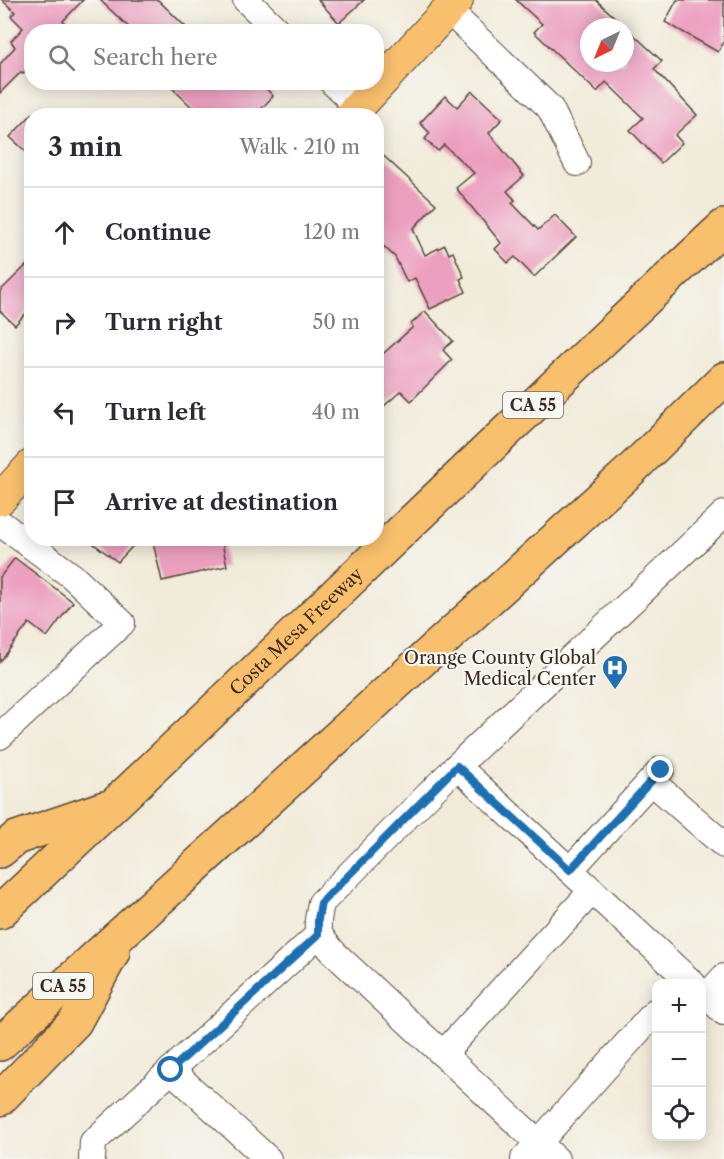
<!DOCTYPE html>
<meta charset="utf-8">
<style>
:root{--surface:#fff;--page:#f2f2f3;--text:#2b2b33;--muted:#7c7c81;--line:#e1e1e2}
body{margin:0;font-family:"Libre Caslon Text",serif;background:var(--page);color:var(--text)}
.controls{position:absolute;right:18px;bottom:18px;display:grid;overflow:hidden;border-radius:12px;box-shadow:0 3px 15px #0003}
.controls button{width:54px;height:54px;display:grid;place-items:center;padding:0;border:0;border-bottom:2px solid var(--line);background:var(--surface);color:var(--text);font:30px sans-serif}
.compass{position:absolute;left:580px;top:18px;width:54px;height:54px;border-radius:50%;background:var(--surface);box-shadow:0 3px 15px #0003;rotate:223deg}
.stop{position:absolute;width:18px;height:18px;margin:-14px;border:4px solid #1f6fb2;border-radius:50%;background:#fff}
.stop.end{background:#1f6fb2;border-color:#fff;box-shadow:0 2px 6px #0008}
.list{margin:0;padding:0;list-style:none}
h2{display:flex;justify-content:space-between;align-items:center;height:78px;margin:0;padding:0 24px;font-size:26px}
h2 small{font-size:20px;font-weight:400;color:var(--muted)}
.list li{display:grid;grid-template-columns:39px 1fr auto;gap:18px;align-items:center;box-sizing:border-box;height:90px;padding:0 24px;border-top:2px solid var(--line)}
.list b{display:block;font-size:22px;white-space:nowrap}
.list em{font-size:20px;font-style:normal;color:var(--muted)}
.icon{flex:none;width:33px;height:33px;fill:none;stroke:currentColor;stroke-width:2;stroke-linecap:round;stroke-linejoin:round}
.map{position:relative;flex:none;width:724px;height:1159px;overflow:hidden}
.search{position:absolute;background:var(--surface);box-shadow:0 3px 15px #0003;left:24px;top:24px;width:360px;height:66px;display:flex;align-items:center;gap:15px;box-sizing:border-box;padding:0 21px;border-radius:24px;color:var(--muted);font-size:22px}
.panel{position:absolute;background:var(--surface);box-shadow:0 3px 15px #0003;left:24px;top:108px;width:360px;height:438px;border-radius:24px}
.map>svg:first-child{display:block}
.building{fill:#ec9fbf;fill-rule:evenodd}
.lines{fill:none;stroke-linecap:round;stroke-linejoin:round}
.minor-casing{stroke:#56473a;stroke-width:28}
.major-casing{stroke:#56473a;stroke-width:34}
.highway-casing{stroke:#56473a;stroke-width:36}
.minor{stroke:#fff;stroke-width:26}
.major{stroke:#f8bf6c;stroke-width:32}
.highway{stroke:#f8bf6c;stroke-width:33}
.route{stroke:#1f6fb2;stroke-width:8}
.labels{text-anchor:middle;stroke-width:4.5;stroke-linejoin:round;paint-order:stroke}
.shield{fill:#f6f6f2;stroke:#73675e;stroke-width:1.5}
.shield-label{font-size:16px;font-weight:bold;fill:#3b2a1e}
.street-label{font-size:18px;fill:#3b2a1e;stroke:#f6f6f2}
.poi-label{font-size:18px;fill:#3b2a1e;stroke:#f6f6f2;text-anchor:end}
</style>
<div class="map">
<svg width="724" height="1159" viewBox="0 0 724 1159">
<rect width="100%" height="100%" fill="#f6f6f2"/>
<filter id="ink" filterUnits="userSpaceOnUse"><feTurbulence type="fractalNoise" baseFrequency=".0167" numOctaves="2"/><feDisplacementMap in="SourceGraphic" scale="12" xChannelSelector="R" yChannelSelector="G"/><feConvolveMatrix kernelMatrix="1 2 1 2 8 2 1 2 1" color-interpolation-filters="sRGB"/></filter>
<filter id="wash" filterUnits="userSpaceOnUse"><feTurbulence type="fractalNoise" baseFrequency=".008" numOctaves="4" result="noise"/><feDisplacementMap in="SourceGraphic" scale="24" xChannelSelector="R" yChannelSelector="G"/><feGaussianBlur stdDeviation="1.35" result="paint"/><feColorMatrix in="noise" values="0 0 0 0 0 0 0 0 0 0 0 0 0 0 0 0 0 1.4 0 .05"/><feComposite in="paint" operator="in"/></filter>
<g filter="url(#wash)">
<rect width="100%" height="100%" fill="#f1ebda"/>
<g id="blocks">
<g class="building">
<polygon points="2,0 83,0 63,21 74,32 32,32 32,70 29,67 23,73 21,72 0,93 0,64 15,47 11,41 23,28 11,16 15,12"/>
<polygon points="100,0 158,0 191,32 134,32"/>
<polygon points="318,0 364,0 339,23"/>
<path d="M516 0H596L662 61 654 69 697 115 675 135 682 143 661 163 630 130 643 118 606 82 597 92 534 32 542 24ZM589 27H625V63H589Z"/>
<polygon points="677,0 724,0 724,42 718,52 665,22"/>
<polygon points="166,82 260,82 273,96 255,116 201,116"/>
<polygon points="472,91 502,119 489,133 524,176 507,191 515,200 512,203 538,230 555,215 576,237 534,277 515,257 508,263 495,249 501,243 456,188 474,173 444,145 438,151 425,139 430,133 420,123 445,96 457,107"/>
<polygon points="32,114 32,157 10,137"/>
<polygon points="376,149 436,204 413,229 425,255 445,245 449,254 453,252 464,277 460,279 466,292 430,309 415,278 407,282 395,257 376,239"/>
<polygon points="32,260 32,307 15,325 0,311 0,291"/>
<polygon points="425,311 453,341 443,350 452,360 411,401 401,391 376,413 376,360 413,327 411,324"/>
<polygon points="86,538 140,538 118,562"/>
<polygon points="152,538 221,538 227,566 162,581"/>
<polygon points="15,558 73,602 47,637 29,623 0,662 0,577"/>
</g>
</g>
</g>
<g filter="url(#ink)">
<use href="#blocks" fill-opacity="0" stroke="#56473a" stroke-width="1.5"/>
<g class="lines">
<defs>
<g id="minor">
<polyline points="246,0 279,32"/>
<polyline points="448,10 550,108 577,163"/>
<polyline points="332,82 358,107"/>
<polyline points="0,523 72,576 122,623 0,736"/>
<polyline points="457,766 693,984"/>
<polyline points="651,781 724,845"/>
<polyline points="570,870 661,770"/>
<polyline points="702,991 724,1012"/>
<polyline points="707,996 724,977"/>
<polyline points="443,1054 592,891"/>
<polyline points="171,1070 268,1159"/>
<polyline points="92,1159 93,1142 318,935"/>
<polyline points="524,1159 656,1011"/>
<path d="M556 1159 335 954C316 932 315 933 321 903L457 766 724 514"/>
</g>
<g id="major">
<polyline points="350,116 457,0"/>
<polyline points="0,499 32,465"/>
</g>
<g id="highway">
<polyline points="0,851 16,838 104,808"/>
<path id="s1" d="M0 912C243 685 481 453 724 226"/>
<polyline points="0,1044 630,471 724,379"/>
<polyline points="0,1099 75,1022 113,952"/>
</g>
</defs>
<use href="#minor" class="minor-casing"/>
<use href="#major" class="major-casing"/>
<use href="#highway" class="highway-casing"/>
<use href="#minor" class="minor"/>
<use href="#major" class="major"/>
<use href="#highway" class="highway"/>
</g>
</g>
<g class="lines" filter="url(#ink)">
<polyline class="route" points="171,1070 318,935 318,919 321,903 457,766 570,870 661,770"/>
</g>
<defs>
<symbol id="hospital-pin" viewBox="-11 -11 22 30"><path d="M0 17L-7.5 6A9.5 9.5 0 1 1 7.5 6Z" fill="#1f6fb2" stroke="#f6f6f2"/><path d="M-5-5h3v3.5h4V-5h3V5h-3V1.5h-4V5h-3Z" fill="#fff"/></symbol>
</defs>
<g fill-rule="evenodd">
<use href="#hospital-pin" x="600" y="653" width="30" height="40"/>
</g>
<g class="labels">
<g class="shield">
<rect x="503" y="392" width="60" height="26" rx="4.5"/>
<rect x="33" y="973" width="60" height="26" rx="4.5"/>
</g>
<g class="shield-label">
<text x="533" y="411">CA 55</text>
<text x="63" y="992">CA 55</text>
</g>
<g class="street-label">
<text dy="6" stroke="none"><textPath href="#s1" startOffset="408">Costa Mesa Freeway</textPath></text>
</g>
<g class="poi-label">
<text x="596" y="664">Orange County Global<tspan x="596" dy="21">Medical Center</tspan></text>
</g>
</g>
</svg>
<div class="controls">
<button>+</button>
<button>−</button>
<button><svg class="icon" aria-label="locate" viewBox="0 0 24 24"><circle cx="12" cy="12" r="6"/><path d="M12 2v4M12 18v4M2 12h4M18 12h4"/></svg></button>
</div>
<svg class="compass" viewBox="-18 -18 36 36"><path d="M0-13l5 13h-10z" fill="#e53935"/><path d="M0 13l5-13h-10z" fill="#7c7c81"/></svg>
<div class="stop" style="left:171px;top:1070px"></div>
<div class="stop end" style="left:661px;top:770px"></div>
<div class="search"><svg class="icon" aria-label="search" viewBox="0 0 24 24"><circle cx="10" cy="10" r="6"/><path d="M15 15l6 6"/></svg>Search here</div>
<section class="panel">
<h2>3 min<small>Walk · 210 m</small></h2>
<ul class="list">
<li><svg class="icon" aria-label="ahead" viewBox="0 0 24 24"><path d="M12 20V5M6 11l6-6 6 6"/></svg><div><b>Continue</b></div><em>120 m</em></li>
<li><svg class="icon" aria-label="right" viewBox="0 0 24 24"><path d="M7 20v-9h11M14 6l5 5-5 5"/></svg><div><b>Turn right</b></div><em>50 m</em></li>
<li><svg class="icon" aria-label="left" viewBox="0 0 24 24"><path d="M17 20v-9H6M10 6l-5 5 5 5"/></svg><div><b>Turn left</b></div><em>40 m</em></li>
<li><svg class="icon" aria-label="arrive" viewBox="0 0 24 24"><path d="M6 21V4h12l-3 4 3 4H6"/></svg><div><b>Arrive at destination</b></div></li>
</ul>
</section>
</div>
